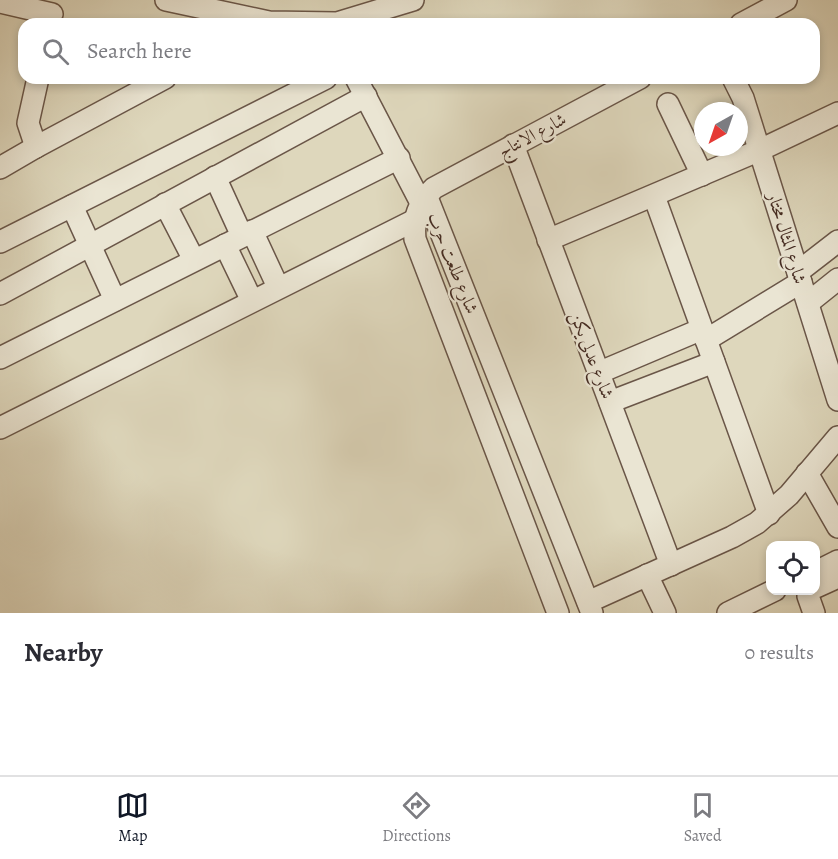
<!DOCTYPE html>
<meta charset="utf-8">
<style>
:root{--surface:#fff;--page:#f2f2f3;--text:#2b2b33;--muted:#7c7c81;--line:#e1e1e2;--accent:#111827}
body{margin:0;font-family:Alegreya,Amiri,serif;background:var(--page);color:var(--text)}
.controls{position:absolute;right:18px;bottom:18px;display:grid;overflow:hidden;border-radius:12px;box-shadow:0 3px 9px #0003}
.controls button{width:54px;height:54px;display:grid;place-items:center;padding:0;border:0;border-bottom:2px solid var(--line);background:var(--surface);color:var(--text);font:30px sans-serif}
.compass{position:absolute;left:694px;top:102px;width:54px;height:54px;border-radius:50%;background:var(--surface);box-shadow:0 3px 9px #0003;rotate:220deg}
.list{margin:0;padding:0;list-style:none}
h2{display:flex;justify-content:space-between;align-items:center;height:78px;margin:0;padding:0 24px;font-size:26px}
h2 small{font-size:20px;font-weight:400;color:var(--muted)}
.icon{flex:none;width:33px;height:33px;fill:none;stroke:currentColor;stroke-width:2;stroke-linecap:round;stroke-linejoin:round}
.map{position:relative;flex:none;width:838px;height:613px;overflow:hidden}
.search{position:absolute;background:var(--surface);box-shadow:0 3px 9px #0003;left:18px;right:18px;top:18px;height:66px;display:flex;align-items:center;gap:15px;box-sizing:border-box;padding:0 21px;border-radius:18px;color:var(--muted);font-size:22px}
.sheet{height:162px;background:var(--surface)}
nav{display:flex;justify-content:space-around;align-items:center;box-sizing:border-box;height:84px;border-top:2px solid var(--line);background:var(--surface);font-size:16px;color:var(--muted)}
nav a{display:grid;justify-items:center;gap:3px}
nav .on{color:var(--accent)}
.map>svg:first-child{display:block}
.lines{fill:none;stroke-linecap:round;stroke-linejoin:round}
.minor-casing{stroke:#6a5648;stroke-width:24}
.minor{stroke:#eae5d3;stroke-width:21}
.labels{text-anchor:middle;stroke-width:4.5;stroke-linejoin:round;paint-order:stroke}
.street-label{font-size:18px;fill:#442b22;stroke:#eae5d3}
</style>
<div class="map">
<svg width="838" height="613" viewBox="0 0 838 613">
<rect width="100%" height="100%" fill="#ded7bc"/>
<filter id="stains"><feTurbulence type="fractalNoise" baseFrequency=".00333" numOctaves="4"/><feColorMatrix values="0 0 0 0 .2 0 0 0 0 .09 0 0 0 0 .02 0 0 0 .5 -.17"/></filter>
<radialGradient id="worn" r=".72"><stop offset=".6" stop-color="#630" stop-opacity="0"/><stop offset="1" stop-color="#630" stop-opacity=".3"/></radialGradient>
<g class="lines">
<defs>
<g id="minor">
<polyline points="166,0 269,22 337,23 413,0"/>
<polyline points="0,2 52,14"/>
<polyline points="741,24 786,0"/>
<polyline points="38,78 28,123 36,147 165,78"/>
<polyline points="356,78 421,203"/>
<polyline points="733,78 743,98 838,400"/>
<polyline points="668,104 702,175"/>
<polyline points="513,145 671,565"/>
<polyline points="0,168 36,147"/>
<polyline points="215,177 242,236"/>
<polyline points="426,195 592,613"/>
<polyline points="654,196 769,514"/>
<polyline points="165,204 194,260"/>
<polyline points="72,206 115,300"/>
<polyline points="252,231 278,287"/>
<polyline points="548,240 760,150 838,113"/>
<polyline points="0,242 326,78"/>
<polyline points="225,245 252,301"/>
<polyline points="798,272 838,241"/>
<polyline points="0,294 366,96"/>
<polyline points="808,303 838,279"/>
<polyline points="706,340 801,282"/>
<polyline points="0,358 399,158"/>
<polyline points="598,373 702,329"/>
<polyline points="610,402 714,362"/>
<polyline points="0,428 415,220"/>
<polyline points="807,473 838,527"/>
<polyline points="816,572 838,561"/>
<polyline points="647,575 665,613"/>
<polyline points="816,587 838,577"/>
<polyline points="810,590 808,596 814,613"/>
<polyline points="588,602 732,537 757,523 789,495 838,437"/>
<path d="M558 613 415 239C413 218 418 203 434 188L640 78"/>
<polyline points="728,613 775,590"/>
</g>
</defs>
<use href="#minor" class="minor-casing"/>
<use href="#minor" class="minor"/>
</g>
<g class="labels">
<g class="street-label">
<text transform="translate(532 135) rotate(-28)" y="6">شارع الانتاج</text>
<text transform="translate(787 238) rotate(73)" y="6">شارع المثال مختار</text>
<text transform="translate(453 263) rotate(68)" y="6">شارع طلعت حرب</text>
<text transform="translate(592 355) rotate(69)" y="6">شارع عدلى يكن</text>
</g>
</g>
<rect width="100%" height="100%" filter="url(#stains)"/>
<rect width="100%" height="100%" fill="url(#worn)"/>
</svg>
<div class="controls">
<button><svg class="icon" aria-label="locate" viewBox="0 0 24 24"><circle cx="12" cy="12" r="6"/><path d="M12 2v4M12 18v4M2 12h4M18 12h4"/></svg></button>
</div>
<svg class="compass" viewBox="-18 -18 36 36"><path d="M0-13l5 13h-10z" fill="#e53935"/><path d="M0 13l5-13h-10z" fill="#7c7c81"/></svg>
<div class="search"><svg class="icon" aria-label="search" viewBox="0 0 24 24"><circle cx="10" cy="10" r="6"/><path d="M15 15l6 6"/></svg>Search here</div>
</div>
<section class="sheet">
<h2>Nearby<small>0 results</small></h2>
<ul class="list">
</ul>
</section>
<nav>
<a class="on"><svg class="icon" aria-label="map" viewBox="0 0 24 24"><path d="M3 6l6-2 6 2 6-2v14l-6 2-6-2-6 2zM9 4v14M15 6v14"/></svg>Map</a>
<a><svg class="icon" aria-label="directions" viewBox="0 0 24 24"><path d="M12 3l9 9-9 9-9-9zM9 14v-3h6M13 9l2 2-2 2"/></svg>Directions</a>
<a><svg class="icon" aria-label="saved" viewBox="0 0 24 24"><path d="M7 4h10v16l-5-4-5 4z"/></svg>Saved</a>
</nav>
